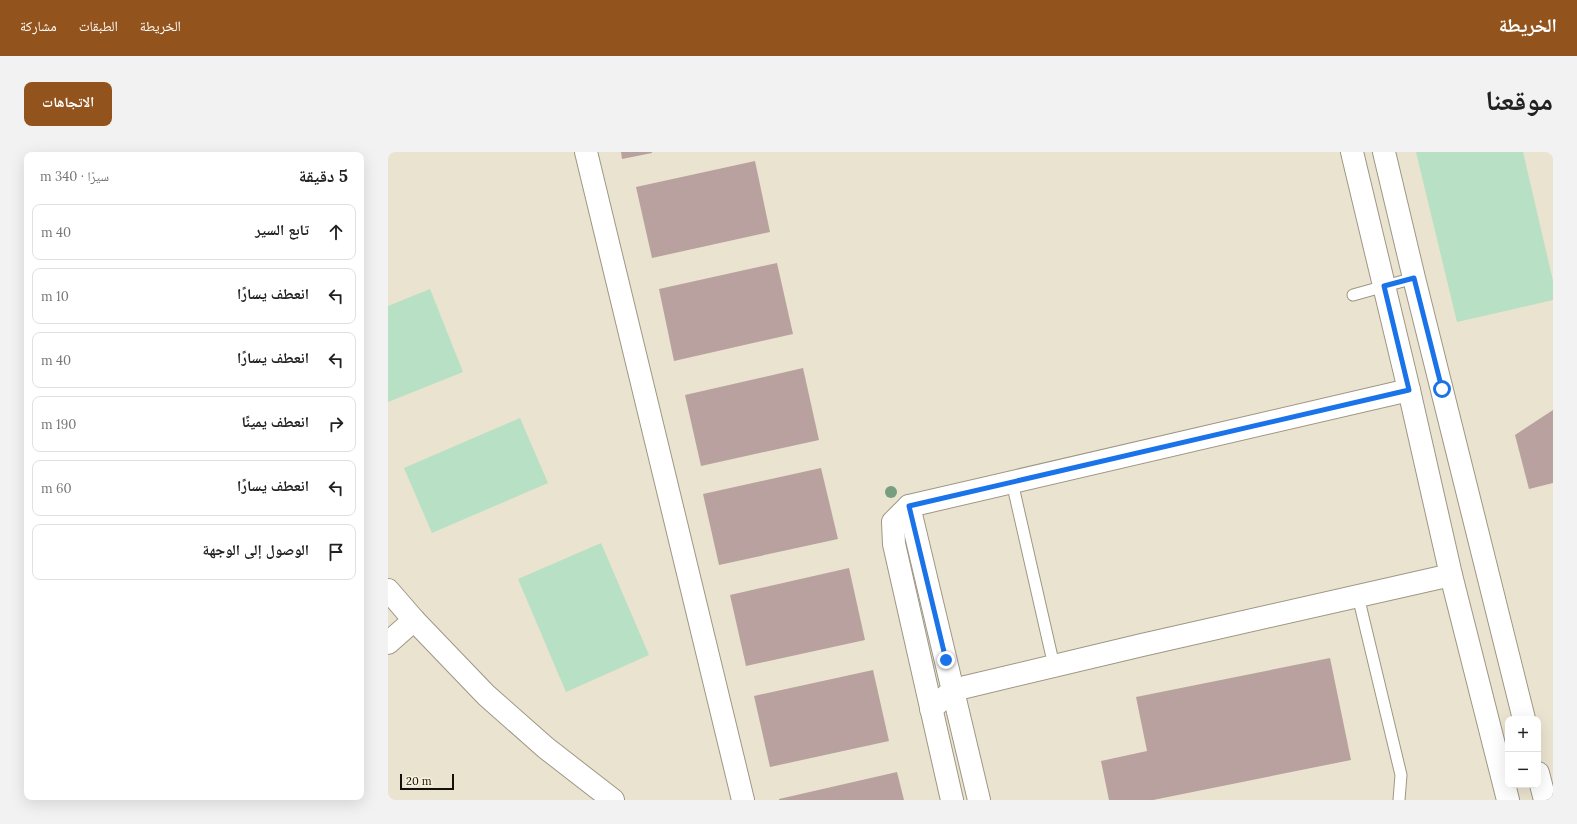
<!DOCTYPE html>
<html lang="ar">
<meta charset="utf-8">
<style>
:root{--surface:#fff;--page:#f2f2f2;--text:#222;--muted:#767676;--line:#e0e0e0;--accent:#93531c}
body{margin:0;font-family:Lora,"Noto Naskh Arabic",serif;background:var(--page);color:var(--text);direction:rtl}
.controls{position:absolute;right:12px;bottom:12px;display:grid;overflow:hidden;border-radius:8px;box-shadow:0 4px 16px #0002}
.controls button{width:36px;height:36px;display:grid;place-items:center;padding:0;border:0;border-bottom:1px solid var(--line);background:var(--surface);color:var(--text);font:20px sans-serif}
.scale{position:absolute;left:12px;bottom:10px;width:54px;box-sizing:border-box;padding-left:4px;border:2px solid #13100a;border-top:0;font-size:11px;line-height:14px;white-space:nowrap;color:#13100a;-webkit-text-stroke:3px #f7f0dc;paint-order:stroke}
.stop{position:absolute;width:12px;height:12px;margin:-9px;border:3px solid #1a73e8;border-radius:50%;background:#fff}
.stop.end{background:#1a73e8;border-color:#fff;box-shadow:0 1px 4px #0008}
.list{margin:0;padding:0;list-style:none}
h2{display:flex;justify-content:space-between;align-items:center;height:52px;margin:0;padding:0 16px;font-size:17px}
h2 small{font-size:13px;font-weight:400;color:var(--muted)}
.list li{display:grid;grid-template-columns:26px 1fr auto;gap:12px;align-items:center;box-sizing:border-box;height:56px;margin:0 8px 8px;padding:0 8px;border:1px solid var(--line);border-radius:8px}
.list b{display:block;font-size:15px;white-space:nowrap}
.list em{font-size:13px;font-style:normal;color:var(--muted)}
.icon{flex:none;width:22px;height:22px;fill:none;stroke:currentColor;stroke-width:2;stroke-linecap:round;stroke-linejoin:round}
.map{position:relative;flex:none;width:1165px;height:648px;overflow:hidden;direction:ltr;border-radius:8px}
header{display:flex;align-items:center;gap:24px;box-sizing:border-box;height:56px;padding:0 20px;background:var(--accent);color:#fff}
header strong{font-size:19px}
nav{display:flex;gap:22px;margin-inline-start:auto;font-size:14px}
.intro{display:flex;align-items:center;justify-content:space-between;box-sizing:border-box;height:96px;padding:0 24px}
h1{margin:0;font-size:28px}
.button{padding:10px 18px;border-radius:8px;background:var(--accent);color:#fff;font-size:14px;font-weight:700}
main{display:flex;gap:24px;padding:0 24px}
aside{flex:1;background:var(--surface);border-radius:8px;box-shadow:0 4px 16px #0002}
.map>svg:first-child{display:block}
.green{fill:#b7e0c5}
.building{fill:#b8a19e}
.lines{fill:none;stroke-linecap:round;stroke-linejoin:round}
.lane-casing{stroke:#9e9785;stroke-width:13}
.street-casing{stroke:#9e9785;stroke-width:24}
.secondary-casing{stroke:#9e9785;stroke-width:24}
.lane{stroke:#fff;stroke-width:11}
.street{stroke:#fff;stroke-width:22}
.secondary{stroke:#fff;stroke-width:22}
.tree{fill:#789e80}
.route{stroke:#1a73e8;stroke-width:5}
</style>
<header>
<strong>الخريطة</strong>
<nav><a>الخريطة</a><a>الطبقات</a><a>مشاركة</a></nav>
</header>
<div class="intro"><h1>موقعنا</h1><a class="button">الاتجاهات</a></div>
<main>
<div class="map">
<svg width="1165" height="648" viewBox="0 0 1165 648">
<rect width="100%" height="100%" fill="#eae3cf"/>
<g class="green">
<polygon points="1028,0 1135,0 1165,129 1165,148 1069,170"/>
<polygon points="42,137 75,220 0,250 0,154"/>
<polygon points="132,266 160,331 44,381 16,316"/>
<polygon points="213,391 261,503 178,540 130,427"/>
</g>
<g class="building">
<polygon points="233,0 264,0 264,1 234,7"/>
<polygon points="367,9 382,80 264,106 248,35"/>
<polygon points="389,111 405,182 286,209 271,137"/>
<polygon points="415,216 431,288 313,314 297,243"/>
<polygon points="1165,258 1165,331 1141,337 1127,283"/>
<polygon points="433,316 450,387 331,413 315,342"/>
<polygon points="461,416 477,488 358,514 342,443"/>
<polygon points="942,506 963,608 765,648 721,648 713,609 759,599 748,545"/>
<polygon points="485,518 501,589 382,615 366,544"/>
<polygon points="509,620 516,648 391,648 391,647"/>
</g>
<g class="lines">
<defs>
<g id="lane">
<polyline points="965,143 1026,126"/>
<polyline points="624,330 666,514"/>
<polyline points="970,444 1013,623 1011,648"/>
</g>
<g id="street">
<polyline points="198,0 355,648"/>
<polyline points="521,354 591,648"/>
<polyline points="0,438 26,468 98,543 158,596 225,648"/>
<polyline points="0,491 26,468"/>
<polyline points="543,557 565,538 754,493 1063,423"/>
<polyline points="564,648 506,392 505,370 521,354 1021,238"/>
</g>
<g id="secondary">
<polyline points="964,0 1021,238 1063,423 1120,648"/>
<polyline points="996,0 1026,126 1136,567"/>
<polyline points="1150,621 1157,648"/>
</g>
</defs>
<use href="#lane" class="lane-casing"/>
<use href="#street" class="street-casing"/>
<use href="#secondary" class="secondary-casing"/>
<use href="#lane" class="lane"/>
<use href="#street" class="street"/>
<use href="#secondary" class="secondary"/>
</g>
<circle class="tree" cx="503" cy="340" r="6"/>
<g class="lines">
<polyline class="route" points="558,508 521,354 1021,238 996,134 1026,126 1054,237"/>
</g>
</svg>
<div class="controls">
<button>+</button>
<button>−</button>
</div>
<div class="scale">20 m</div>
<div class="stop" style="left:1054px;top:237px"></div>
<div class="stop end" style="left:558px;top:508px"></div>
</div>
<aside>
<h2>5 دقيقة<small>سيرًا · 340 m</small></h2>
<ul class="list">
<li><svg class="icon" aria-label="ahead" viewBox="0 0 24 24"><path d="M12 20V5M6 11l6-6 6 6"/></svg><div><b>تابع السير</b></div><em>40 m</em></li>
<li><svg class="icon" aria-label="left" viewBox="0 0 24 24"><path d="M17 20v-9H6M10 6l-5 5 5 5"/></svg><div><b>انعطف يسارًا</b></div><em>10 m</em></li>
<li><svg class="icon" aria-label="left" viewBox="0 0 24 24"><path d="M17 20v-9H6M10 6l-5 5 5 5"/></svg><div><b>انعطف يسارًا</b></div><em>40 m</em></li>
<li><svg class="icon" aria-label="right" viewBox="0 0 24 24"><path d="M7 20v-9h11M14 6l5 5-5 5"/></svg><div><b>انعطف يمينًا</b></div><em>190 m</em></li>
<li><svg class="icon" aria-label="left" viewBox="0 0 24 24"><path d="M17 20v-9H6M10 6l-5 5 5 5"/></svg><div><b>انعطف يسارًا</b></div><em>60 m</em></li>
<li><svg class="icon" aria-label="arrive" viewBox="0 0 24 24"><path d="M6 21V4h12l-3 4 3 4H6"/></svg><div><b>الوصول إلى الوجهة</b></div></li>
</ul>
</aside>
</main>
